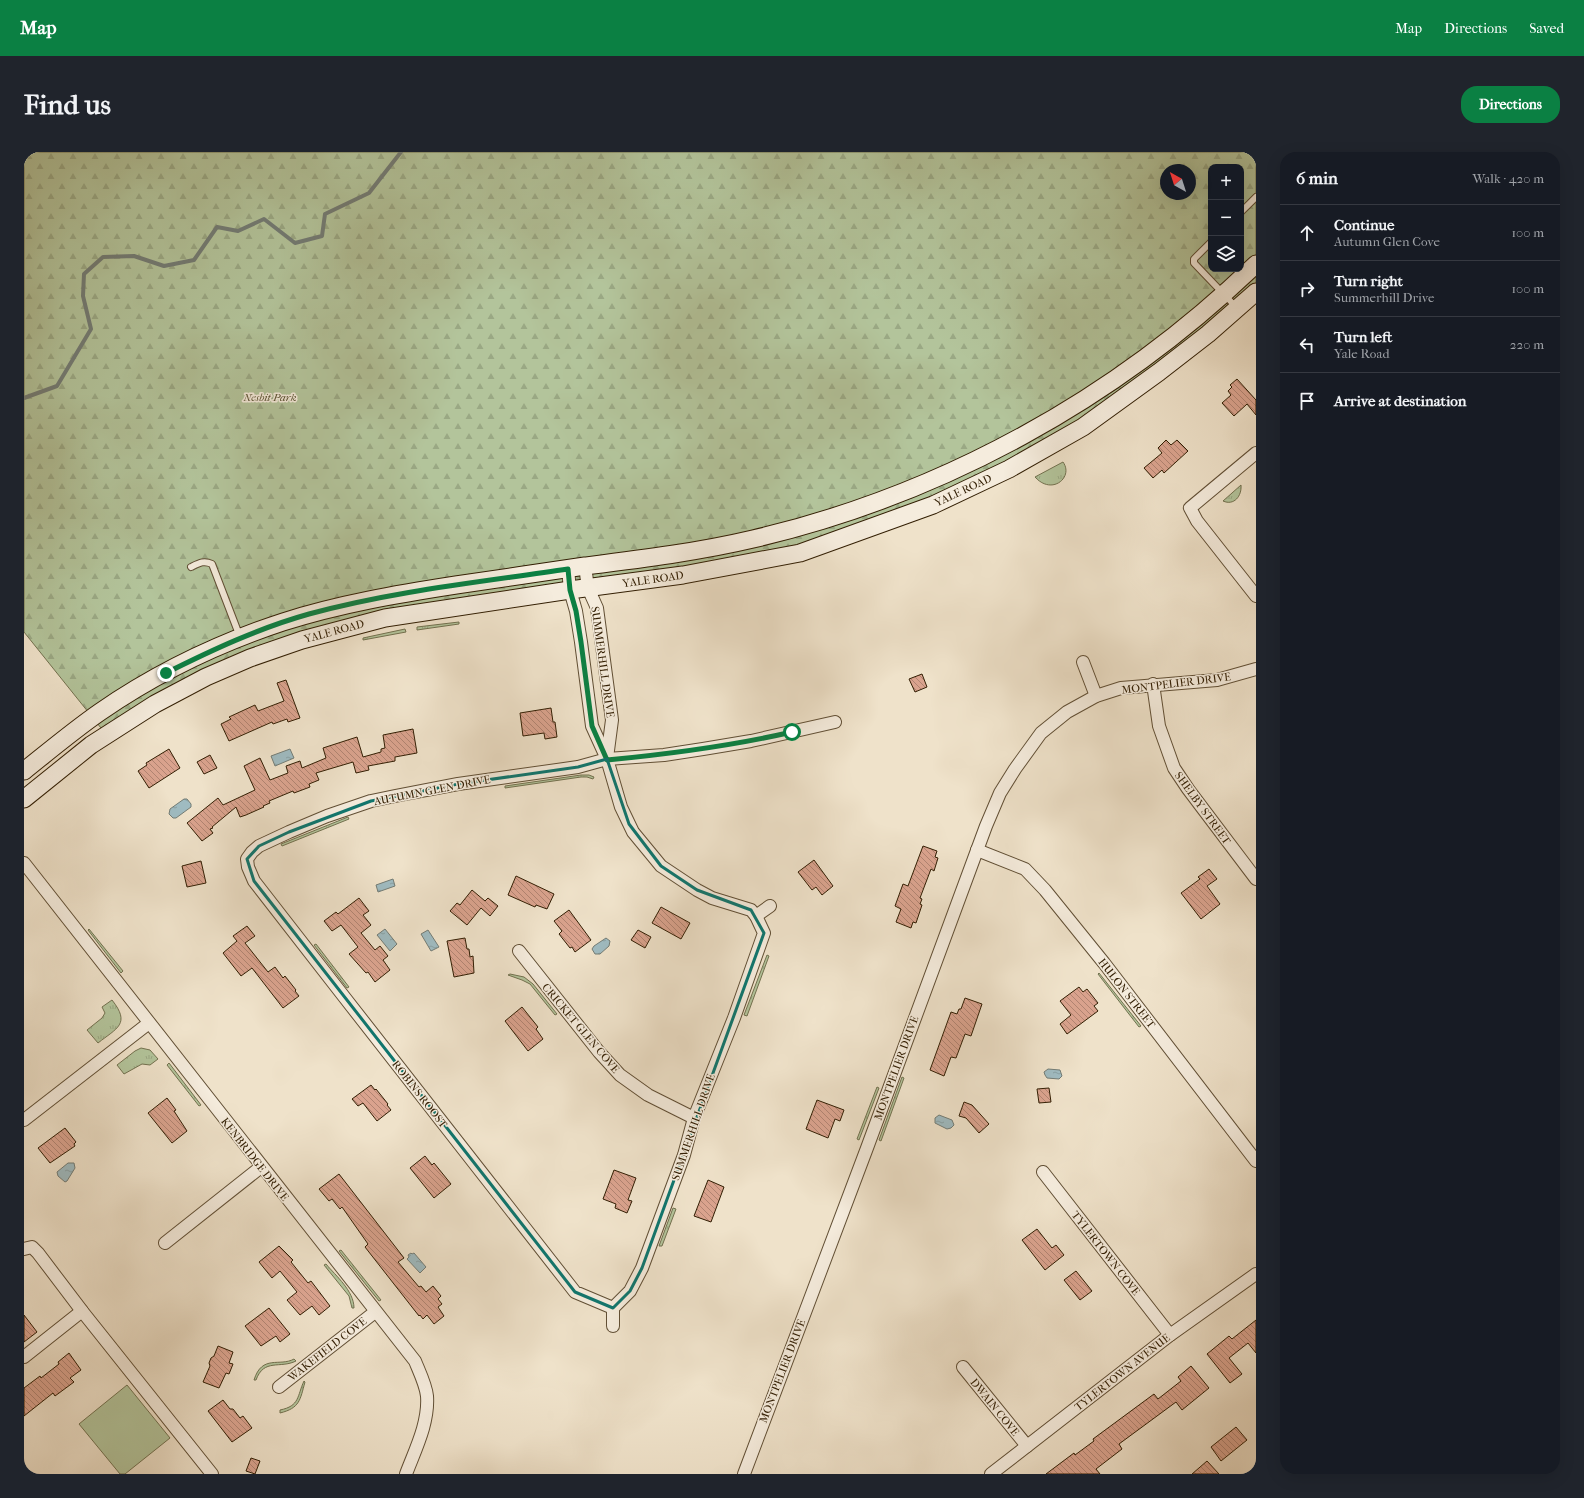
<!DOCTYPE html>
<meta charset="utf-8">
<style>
:root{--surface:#171b24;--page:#20242c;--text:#f1f3f6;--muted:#9ea1a6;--line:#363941;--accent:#0b8043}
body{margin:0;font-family:"IM FELL French Canon",serif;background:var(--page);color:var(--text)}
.controls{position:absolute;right:12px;top:12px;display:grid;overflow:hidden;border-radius:8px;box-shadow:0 4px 16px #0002}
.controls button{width:36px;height:36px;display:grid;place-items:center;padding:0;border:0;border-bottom:1px solid var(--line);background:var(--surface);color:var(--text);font:20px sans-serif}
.compass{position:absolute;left:1136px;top:12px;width:36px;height:36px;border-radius:50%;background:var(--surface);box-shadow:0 4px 16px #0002;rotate:321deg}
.stop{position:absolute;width:12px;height:12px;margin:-9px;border:3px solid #0b8043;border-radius:50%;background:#fff}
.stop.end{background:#0b8043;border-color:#fff;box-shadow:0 1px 4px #0008}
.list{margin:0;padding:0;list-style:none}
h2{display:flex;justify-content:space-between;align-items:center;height:52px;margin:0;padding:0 16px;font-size:17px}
h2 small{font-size:13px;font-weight:400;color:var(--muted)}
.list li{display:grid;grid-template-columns:26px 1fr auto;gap:12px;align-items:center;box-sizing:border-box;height:56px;padding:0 16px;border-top:1px solid var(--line)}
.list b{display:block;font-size:15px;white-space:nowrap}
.list p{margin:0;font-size:13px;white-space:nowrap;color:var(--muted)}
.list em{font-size:13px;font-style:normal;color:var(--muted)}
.icon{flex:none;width:22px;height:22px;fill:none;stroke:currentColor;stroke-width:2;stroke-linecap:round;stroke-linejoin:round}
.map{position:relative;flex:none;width:1232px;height:1322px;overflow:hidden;border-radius:16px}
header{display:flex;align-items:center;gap:24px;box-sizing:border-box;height:56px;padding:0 20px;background:var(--accent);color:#fff}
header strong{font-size:19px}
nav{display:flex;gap:22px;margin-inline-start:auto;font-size:14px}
.intro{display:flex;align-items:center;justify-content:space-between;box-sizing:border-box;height:96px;padding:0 24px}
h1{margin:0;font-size:28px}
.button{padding:10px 18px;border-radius:16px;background:var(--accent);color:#fff;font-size:14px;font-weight:700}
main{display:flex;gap:24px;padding:0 24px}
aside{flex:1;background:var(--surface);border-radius:16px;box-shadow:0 4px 16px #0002}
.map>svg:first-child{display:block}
.grass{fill:url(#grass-tufts);stroke:#72714f}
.forest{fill:url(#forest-firs);stroke:#72714f;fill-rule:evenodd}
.pitch{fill:#b3c49b;stroke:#72714f}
.water{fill:url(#water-ripples);stroke:#737c75}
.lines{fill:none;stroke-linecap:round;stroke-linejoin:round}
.stream{stroke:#737c75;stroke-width:4}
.building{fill:url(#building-back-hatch);stroke:#321e03}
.lane-casing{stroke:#614f35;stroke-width:8}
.street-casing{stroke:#614f35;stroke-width:14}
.secondary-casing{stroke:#321e03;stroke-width:19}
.lane{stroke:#f5ecdd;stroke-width:6}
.street{stroke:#f5ecdd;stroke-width:12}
.secondary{stroke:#f5ecdd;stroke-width:17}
.route{stroke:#0b8043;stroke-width:5}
.marked{fill:none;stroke:#0f766e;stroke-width:3;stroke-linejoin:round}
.labels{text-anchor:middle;stroke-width:3;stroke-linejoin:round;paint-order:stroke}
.park-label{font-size:11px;font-style:italic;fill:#595031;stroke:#f5ecdd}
.street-label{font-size:11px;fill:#321e03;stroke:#f5ecdd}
</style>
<header>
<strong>Map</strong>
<nav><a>Map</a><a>Directions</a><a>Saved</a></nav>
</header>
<div class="intro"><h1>Find us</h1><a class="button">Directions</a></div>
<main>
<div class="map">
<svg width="1232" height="1322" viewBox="0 0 1232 1322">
<defs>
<pattern id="grass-tufts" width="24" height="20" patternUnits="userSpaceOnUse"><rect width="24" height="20" fill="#b3c49b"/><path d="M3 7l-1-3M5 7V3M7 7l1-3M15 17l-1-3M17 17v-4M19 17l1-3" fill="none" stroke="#9aa884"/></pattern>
<pattern id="forest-firs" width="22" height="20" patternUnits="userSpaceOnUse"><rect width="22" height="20" fill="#b3c49b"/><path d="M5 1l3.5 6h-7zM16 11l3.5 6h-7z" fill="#9aa884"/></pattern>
<pattern id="water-ripples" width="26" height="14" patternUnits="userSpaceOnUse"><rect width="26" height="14" fill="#9fbbc1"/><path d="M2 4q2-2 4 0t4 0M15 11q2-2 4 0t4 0" fill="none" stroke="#89a0a4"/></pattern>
<pattern id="building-back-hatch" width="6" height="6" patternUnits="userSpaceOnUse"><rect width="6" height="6" fill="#daa38e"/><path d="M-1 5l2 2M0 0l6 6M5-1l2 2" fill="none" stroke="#b18472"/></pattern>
</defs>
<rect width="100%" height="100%" fill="#efe2ca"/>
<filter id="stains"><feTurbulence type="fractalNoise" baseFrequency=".005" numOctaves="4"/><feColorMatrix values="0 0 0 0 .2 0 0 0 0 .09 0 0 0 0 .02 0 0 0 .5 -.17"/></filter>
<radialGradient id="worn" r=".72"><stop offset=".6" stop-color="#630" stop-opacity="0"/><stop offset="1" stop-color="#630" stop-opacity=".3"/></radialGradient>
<g class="grass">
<path d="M1039 310C1050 325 1028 344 1011 325Z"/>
<path d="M1217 333C1218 344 1210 354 1199 349Z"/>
<polygon points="435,470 435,472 393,478 393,475"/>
<polygon points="381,477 382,480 339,488 339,486"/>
<polygon points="557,623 565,623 570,625 569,627 563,625 557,625 481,636 481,634"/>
<polygon points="324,665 325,667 258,694 257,692"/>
<polygon points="65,777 99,819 97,821 64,778"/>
<polygon points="292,792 325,835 323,836 290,793"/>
<polygon points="743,803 745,804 723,864 720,863"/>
<polygon points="1075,821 1117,874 1115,875 1074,822"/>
<polygon points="486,822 500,825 509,832 533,862 531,863 506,832 498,828 484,823"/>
<path d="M88 848C107 872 93 876 74 891L63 878 78 866 81 861 78 855Z"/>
<polygon points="117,896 126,898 134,907 126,913 118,912 100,922 93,913 111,899"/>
<polygon points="145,911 177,953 175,954 143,913"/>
<polygon points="878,925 880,926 857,989 855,988"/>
<polygon points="853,935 855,936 835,988 833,987"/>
<polygon points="649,1056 652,1057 638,1094 635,1094"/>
<polygon points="317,1098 357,1148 355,1149 315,1099"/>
<path d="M302 1112C312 1124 330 1139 330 1156H328L325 1144 300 1113Z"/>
<path d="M270 1207 272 1209C256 1217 240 1206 232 1228H230C238 1202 256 1215 270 1207Z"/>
<path d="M280 1229 281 1230C276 1248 276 1256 256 1261V1258C276 1254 273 1244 280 1229Z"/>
</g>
<path class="forest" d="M0 0H1232V150L1023 301 785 400 338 474 219 513 85 586 0 480ZM1187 15H1217V117H1187ZM1142 18H1166V42H1142Z"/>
<polygon class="pitch" points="103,1233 146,1286 101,1322 96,1322 55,1272"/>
<g class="water">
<polygon points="266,597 270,606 251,614 247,604"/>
<polygon points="160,647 163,647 167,652 167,655 152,666 149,666 145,662 146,657"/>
<polygon points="369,727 371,734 354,740 352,733"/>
<polygon points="361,777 373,792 366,799 353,783"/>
<polygon points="404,778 415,795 407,799 397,782"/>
<polygon points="582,786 586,789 585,794 576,802 571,802 568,797 570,794"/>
<polygon points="1024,917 1036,918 1038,924 1035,927 1023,926 1021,923 1020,920"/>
<polygon points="915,963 928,968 930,973 927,976 923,977 911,971 911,966"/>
<polygon points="44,1011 50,1011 51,1016 43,1029 41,1030 34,1024 33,1020"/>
<polygon points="387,1101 388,1102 390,1101 402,1115 396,1121 383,1107 385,1105 384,1103"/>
</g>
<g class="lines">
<polyline class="stream" points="0,246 33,234 67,177 59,144 60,122 79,105 110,104 140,114 170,108 193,75 214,79 240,67 271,91 298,84 301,62 345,41 377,0"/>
</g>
<g class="building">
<polygon points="1213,227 1232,248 1232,263 1223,252 1210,264 1198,251 1207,243 1204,239 1208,235 1206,233"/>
<polygon points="1142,288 1147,293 1153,288 1164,299 1140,321 1138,318 1129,326 1120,316 1138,301 1134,296"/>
<polygon points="898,522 903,535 891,540 885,527"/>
<polygon points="262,528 276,566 264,570 263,567 249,572 248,570 205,589 197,572 207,567 205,565 231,553 234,559 260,549 253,531"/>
<polygon points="527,556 529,570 531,570 533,585 521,587 520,581 499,584 496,561"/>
<polygon points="389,577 393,601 371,605 371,609 344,614 345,618 332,621 329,610 292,621 295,628 285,632 286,635 270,641 269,639 245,649 246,651 239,654 240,655 222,663 216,665 212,655 188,675 189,676 186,677 189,681 178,689 163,671 194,646 199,653 231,638 220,614 236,606 246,628 264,621 262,614 276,609 278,616 302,606 299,596 333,585 339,605 357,600 357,597 361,596 359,583"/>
<polygon points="145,597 156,616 125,636 114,619 123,613 122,611"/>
<polygon points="186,603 193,616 180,622 173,610"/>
<polygon points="899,694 913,699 911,705 914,706 910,719 907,717 896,746 898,747 896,752 898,753 892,771 889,770 887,776 872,770 877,757 871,754 879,732 884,734"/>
<polygon points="790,708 809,734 798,743 792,735 788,738 774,720"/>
<polygon points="177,709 182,731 163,735 158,714"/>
<polygon points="1185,717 1193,727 1183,734 1196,752 1177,767 1157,741 1176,727 1174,725"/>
<polygon points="492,724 530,742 523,757 512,753 511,755 484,743"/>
<polygon points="448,738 461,749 464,746 474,754 466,764 457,756 443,773 426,759 433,751 436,753"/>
<polygon points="335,746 345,759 339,763 347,773 337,781 351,798 356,794 364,804 359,808 366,818 351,830 344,820 342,821 325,802 334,795 317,773 308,779 300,769 312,760 314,762"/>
<polygon points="637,755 666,771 657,787 628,771"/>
<polygon points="545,758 567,788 551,800 548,795 546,796 535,782 538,779 530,769"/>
<polygon points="223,774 231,784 221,791 244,820 251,815 259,826 261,824 272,838 271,839 275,844 259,856 228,816 217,824 199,801 213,789 209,784"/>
<polygon points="614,778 627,785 621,796 607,788"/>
<polygon points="441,786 443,797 445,797 446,805 449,804 450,821 430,825 423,789"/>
<polygon points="1055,835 1059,840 1063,837 1074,851 1070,854 1074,859 1043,882 1036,872 1047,863 1036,849"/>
<polygon points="941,846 958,852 947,884 941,882 932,906 927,905 920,924 906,918 927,860 933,862 935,857 937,857"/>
<polygon points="498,855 514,875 512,877 519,887 504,899 481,869"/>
<polygon points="347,933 351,938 352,937 364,952 363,953 367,958 353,969 339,951 334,954 328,947"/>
<polygon points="1025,936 1027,950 1015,951 1013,937"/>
<polygon points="143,946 152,958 150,959 163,979 148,991 124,961"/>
<polygon points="793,948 820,958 816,969 811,967 804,986 782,977"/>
<polygon points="940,950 948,953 965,972 955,981 942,966 935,964"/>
<polygon points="41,976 52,990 50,992 51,994 26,1011 14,996"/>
<polygon points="401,1004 408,1013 410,1011 427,1032 410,1046 386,1016"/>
<polygon points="590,1018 612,1026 604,1048 608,1049 603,1061 591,1056 592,1052 579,1047"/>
<polygon points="315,1022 380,1106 374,1110 395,1135 397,1134 402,1140 409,1134 417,1144 414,1147 418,1152 414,1155 420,1164 410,1172 403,1163 399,1167 396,1163 395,1164 341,1095 344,1092 318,1055 316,1057 308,1047 305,1049 295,1037"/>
<polygon points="684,1028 700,1035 687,1070 670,1064"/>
<polygon points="1013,1077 1028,1096 1032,1093 1040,1103 1021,1118 998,1088"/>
<polygon points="255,1094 269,1108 267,1110 284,1131 287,1129 306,1154 295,1163 288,1154 276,1163 263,1148 273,1140 256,1119 248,1126 235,1110"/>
<polygon points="1052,1119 1068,1139 1056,1148 1040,1128"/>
<polygon points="245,1156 266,1182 256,1190 252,1184 237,1194 221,1174"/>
<polygon points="0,1163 13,1180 0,1190"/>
<polygon points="1232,1168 1232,1201 1224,1191 1205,1206 1218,1222 1206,1231 1183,1202 1205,1184 1208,1187"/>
<polygon points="194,1194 209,1200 205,1211 209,1212 205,1222 202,1221 195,1236 179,1230 186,1214 185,1211 187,1206 190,1204"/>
<polygon points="45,1201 57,1218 46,1226 50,1230 31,1244 29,1241 0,1264 0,1236 16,1224 17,1226 35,1212 34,1210"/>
<polygon points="1167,1214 1185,1236 1158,1258 1152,1250 1095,1292 1098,1297 1072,1317 1076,1322 1022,1322 1050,1301 1051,1303 1070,1289 1069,1287 1130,1242 1134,1247 1157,1229 1154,1225"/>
<polygon points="199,1248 206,1257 209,1257 216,1266 219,1264 228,1276 208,1290 184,1259"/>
<polygon points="1212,1275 1223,1288 1197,1309 1187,1295"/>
<polygon points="227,1306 236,1309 231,1322 222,1319"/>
<polygon points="1183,1309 1195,1322 1168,1322"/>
</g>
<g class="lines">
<defs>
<g id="lane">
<polyline points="1217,60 1232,45"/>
<polyline points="1187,90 1170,107 1170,111 1212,155"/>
<path d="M167 415C175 411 180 408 188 412L216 485"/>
</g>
<g id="street">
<polyline points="1232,301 1166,356 1173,369 1232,444"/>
<polyline points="561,414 564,436 573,456 588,568 583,606"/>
<polyline points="544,417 546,438 552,459 557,490 568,574 583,607 597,655 609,680 637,714 673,738 688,746 727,758 732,764 740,781 710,866 670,966 660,1003 618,1116 606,1139 589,1156"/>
<polyline points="1059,510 1072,544"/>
<polyline points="1129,532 1135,574 1150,616 1164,637 1232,727"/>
<polyline points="953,698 1001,717 1021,738 1080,811 1232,1009"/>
<path d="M0 711 391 1209C395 1219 402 1233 403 1244 405 1271 391 1298 382 1322"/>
<polyline points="732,764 746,754"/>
<polyline points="495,799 575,900 596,923 624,943 670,966"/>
<polyline points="0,968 125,871"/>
<polyline points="1019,1020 1146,1183"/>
<polyline points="141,1091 237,1015"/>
<polyline points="0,1097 8,1095 14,1101 58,1159 188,1322"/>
<polyline points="589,1156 551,1140 321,846 230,729 224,715 223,707 228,700 235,694 265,680 303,664 347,649 371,644 434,632 554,615 583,607 640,603 679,597 727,589 811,570"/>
<polyline points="589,1174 589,1156"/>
<polyline points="0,1205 58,1159"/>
<polyline points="939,1215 1003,1294"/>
<polyline points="255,1235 351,1160"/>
<polyline points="720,1322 843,996 962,674 976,641 991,617 1017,581 1043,560 1072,544 1097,536 1193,528 1232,517"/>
<polyline points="967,1322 1146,1183 1232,1122"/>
</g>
<g id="secondary">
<path d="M0 619C25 599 50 578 76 560 131 522 195 491 259 470 315 452 374 442 432 433 475 427 518 420 561 414 617 407 674 400 729 387 918 343 1092 247 1232 112"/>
<polyline points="0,647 67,593 131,552 182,525 226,506 278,488 361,466 546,438 659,423 776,401 909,353 985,317 1059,275 1135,220 1184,182 1232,140"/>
</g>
</defs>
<use href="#lane" class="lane-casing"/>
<use href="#street" class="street-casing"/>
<use href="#secondary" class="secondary-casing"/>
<use href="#lane" class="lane"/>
<use href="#street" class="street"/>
<use href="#secondary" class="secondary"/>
</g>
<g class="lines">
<path class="route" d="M142 521C188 498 235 476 285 462 369 439 457 430 544 417L546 438 552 459 557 490 568 574 583 608C646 602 707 594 768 580"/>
</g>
<path class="marked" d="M583 607 605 672 637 714 673 738 727 758 740 781 618 1116 606 1139 589 1156 551 1140 230 729 223 707 235 694 265 680 347 649 434 632 554 615Z"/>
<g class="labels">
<g class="park-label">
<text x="246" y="249">Nesbit Park</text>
</g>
<g class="street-label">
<text transform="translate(939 338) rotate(-25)" y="4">YALE ROAD</text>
<text transform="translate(629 427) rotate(-8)" y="4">YALE ROAD</text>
<text transform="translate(310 479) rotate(-15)" y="4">YALE ROAD</text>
<text transform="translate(579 510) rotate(82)" y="4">SUMMERHILL DRIVE</text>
<text transform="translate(1152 531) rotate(-7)" y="4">MONTPELIER DRIVE</text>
<text transform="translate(408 638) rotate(-11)" y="4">AUTUMN GLEN DRIVE</text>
<text transform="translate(1179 656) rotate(54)" y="4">SHELBY STREET</text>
<text transform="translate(1103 841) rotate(52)" y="4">HULON STREET</text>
<text transform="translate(557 876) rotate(50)" y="4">CRICKET GLEN COVE</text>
<text transform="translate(872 916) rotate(-70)" y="4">MONTPELIER DRIVE</text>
<text transform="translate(396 942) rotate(52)" y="4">ROBINS ROOST</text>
<text transform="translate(669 975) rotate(-71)" y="4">SUMMERHILL DRIVE</text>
<text transform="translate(231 1007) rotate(52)" y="4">KENBRIDGE DRIVE</text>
<text transform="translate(1082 1101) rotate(52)" y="4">TYLERTOWN COVE</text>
<text transform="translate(303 1197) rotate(-38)" y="4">WAKEFIELD COVE</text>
<text transform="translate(758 1219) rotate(-69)" y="4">MONTPELIER DRIVE</text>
<text transform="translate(1098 1220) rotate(-38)" y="4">TYLERTOWN AVENUE</text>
<text transform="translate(971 1255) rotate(51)" y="4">DWAIN COVE</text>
</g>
</g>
<rect width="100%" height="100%" filter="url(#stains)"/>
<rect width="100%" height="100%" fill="url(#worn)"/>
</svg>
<div class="controls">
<button>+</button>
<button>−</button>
<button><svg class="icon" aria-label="layers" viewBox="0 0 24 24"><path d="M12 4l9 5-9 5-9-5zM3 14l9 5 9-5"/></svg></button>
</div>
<svg class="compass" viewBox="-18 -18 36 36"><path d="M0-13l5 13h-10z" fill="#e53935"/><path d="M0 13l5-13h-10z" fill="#9ea1a6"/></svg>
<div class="stop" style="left:768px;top:580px"></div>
<div class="stop end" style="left:142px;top:521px"></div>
</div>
<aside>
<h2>6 min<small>Walk · 420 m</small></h2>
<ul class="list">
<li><svg class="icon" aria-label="ahead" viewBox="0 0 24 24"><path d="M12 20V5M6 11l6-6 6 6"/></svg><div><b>Continue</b><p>Autumn Glen Cove</p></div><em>100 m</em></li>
<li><svg class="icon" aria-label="right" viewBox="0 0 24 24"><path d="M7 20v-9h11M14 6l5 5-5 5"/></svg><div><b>Turn right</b><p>Summerhill Drive</p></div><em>100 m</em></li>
<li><svg class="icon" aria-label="left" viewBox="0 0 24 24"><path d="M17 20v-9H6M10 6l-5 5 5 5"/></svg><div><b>Turn left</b><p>Yale Road</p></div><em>220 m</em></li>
<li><svg class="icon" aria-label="arrive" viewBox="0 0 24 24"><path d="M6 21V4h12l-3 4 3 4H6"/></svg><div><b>Arrive at destination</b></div></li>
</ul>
</aside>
</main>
